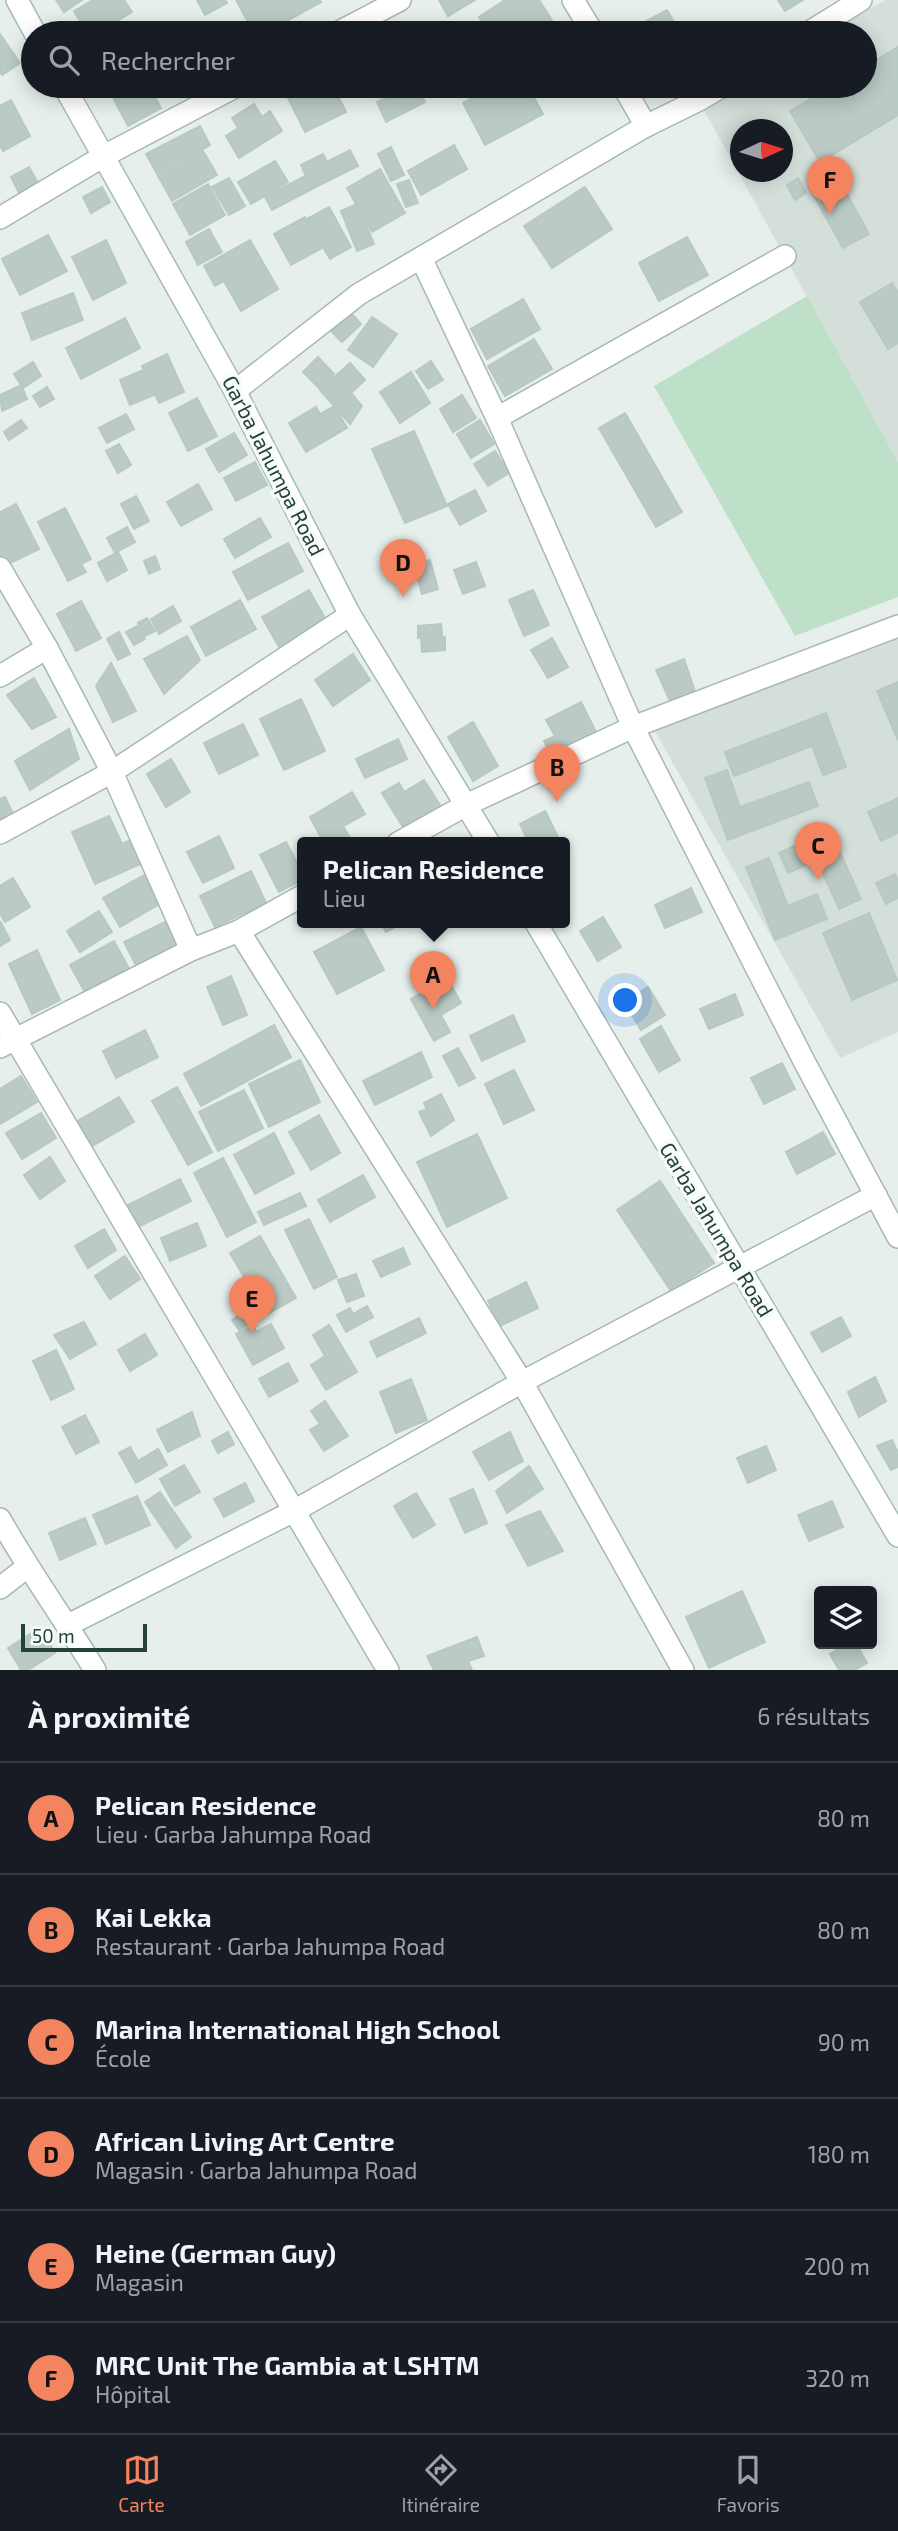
<!DOCTYPE html>
<html lang="fr">
<meta charset="utf-8">
<style>
:root{--surface:#171b24;--page:#242831;--text:#f1f3f6;--muted:#9ea1a6;--line:#363941;--accent:#f4845f}
body{margin:0;font-family:"Exo 2",sans-serif;background:var(--page);color:var(--text)}
.controls{position:absolute;right:21px;bottom:21px;display:grid;overflow:hidden;border-radius:7px;box-shadow:0 4px 18px #0003}
.controls button{width:63px;height:63px;display:grid;place-items:center;padding:0;border:0;border-bottom:2px solid var(--line);background:var(--surface);color:var(--text);font:35px sans-serif}
.compass{position:absolute;left:730px;top:119px;width:63px;height:63px;border-radius:50%;background:var(--surface);box-shadow:0 4px 18px #0003;rotate:86deg}
.scale{position:absolute;left:21px;bottom:18px;width:126px;box-sizing:border-box;padding-left:7px;border:4px solid #24423a;border-top:0;font-size:19px;line-height:24px;white-space:nowrap;color:#24423a;-webkit-text-stroke:5px #f7fbf9;paint-order:stroke}
.you{position:absolute;left:626px;top:1001px;width:24px;height:24px;margin:-18px;border:5px solid #fff;border-radius:50%;background:#1a73e8;box-shadow:0 0 0 10px #1a73e833}
.badge{display:grid;place-items:center;width:46px;height:46px;border-radius:50%;background:var(--accent);color:#111;font-size:23px;font-weight:700}
.pin{position:absolute;translate:-50% -58px;filter:drop-shadow(0 2px 4px #0008)}
.pin::after{content:'';position:absolute;top:37px;width:24px;height:21px;background:inherit;clip-path:polygon(0 0,100% 0,50% 100%)}
.popup{position:absolute;left:297px;top:837px;width:273px;height:91px;box-sizing:border-box;display:grid;place-content:center;border-radius:7px;background:var(--surface);filter:drop-shadow(0 2px 5px #0005);font-size:23px;white-space:nowrap;color:var(--muted)}
.popup b{font-size:26px;color:var(--text)}
.popup::after{content:'';position:absolute;left:50%;top:100%;margin-left:-14px;border:14px solid transparent;border-top-color:var(--surface)}
.list{margin:0;padding:0;list-style:none}
h2{display:flex;justify-content:space-between;align-items:center;height:91px;margin:0;padding:0 28px;font-size:30px}
h2 small{font-size:23px;font-weight:400;color:var(--muted)}
.list li{display:grid;grid-template-columns:46px 1fr auto;gap:21px;align-items:center;box-sizing:border-box;height:112px;padding:0 28px;border-top:2px solid var(--line)}
.list b{display:block;font-size:26px;white-space:nowrap}
.list p{margin:0;font-size:23px;white-space:nowrap;color:var(--muted)}
.list em{font-size:23px;font-style:normal;color:var(--muted)}
.icon{flex:none;width:38px;height:38px;fill:none;stroke:currentColor;stroke-width:2;stroke-linecap:round;stroke-linejoin:round}
.map{position:relative;flex:none;width:898px;height:1670px;overflow:hidden}
.search{position:absolute;background:var(--surface);box-shadow:0 4px 18px #0003;left:21px;right:21px;top:21px;height:77px;display:flex;align-items:center;gap:18px;box-sizing:border-box;padding:0 24px;border-radius:38px;color:var(--muted);font-size:26px}
.sheet{height:763px;background:var(--surface)}
nav{display:flex;justify-content:space-around;align-items:center;box-sizing:border-box;height:98px;border-top:2px solid var(--line);background:var(--surface);font-size:19px;color:var(--muted)}
nav a{display:grid;justify-items:center;gap:4px}
nav .on{color:var(--accent)}
.map>svg:first-child{display:block}
.built{fill:#d4dfda;fill-rule:evenodd}
.green{fill:#bfe0c8}
.building{fill:#bbcac4;stroke:#b8c9c2;stroke-width:2}
.lines{fill:none;stroke-linecap:round;stroke-linejoin:round}
.street-casing{stroke:#a8b8b2;stroke-width:24}
.secondary-casing{stroke:#a4bbb3;stroke-width:24}
.street{stroke:#fff;stroke-width:21}
.secondary{stroke:#fff;stroke-width:21}
.labels{text-anchor:middle;stroke-width:7;stroke-linejoin:round;paint-order:stroke}
.street-label{font-size:21px;fill:#24423a;stroke:#f7fbf9}
</style>
<div class="map">
<svg width="898" height="1670" viewBox="0 0 898 1670">
<rect width="100%" height="100%" fill="#e6efeb"/>
<g class="built">
<path d="M886 0H898V462L699 101 726 86H865V33H824ZM740 130H782V172H740Z"/>
<polygon points="898,634 898,1032 840,1058 653,728"/>
</g>
<polygon class="green" points="807,296 898,462 898,597 795,636 654,386"/>
<g class="building">
<polygon points="56,0 82,0 64,12"/>
<polygon points="93,0 124,0 132,12 97,33 87,33 74,11"/>
<polygon points="197,0 225,0 227,3 205,15"/>
<polygon points="236,0 320,0 321,2 265,33 254,33"/>
<polygon points="439,0 475,0 448,16"/>
<polygon points="505,0 539,0 556,27 546,33 489,33 479,17"/>
<polygon points="778,0 803,0 785,11"/>
<polygon points="667,10 680,33 629,33 628,31"/>
<polygon points="0,34 20,63 2,75 0,72"/>
<polygon points="898,47 898,115 820,162 790,111 833,86 865,86 865,67"/>
<polygon points="107,86 149,86 161,108 128,126"/>
<polygon points="288,86 333,86 346,112 305,132 283,88"/>
<polygon points="410,86 416,86 425,102 386,122 377,102"/>
<polygon points="495,86 528,86 543,114 485,145 463,103"/>
<polygon points="11,100 30,136 3,151 0,145 0,106"/>
<polygon points="254,104 262,117 270,111 282,131 239,158 226,136 238,128 232,118"/>
<polygon points="200,126 210,145 157,174 146,154"/>
<polygon points="454,145 467,169 421,195 408,171"/>
<polygon points="391,147 404,175 391,181 378,154"/>
<polygon points="350,150 358,166 312,189 301,165 323,154 327,162"/>
<polygon points="203,151 217,175 172,201 158,176"/>
<polygon points="275,161 288,182 251,204 238,182"/>
<polygon points="29,167 38,183 19,193 11,177"/>
<polygon points="380,169 405,213 372,232 347,188"/>
<polygon points="835,172 869,234 843,248 809,187"/>
<polygon points="305,176 312,189 272,210 265,197"/>
<polygon points="229,178 245,206 229,215 212,187"/>
<polygon points="798,178 806,193 795,200 787,185"/>
<polygon points="409,180 418,203 406,207 397,184"/>
<polygon points="208,184 225,215 190,235 173,204"/>
<polygon points="102,187 110,202 91,213 83,197"/>
<polygon points="585,187 612,229 552,268 524,226"/>
<polygon points="357,204 374,244 357,251 341,211"/>
<polygon points="329,207 351,247 330,259 307,219"/>
<polygon points="305,217 322,248 291,265 274,234"/>
<polygon points="209,229 222,252 198,265 186,242"/>
<polygon points="48,235 67,271 20,295 2,259"/>
<polygon points="687,237 708,275 659,301 639,263"/>
<polygon points="106,240 126,283 93,300 72,257"/>
<polygon points="250,240 278,289 241,311 224,281 215,286 204,266"/>
<polygon points="892,283 898,293 898,343 888,349 860,302"/>
<polygon points="73,293 83,320 32,340 22,313"/>
<polygon points="523,299 540,329 487,359 471,329"/>
<polygon points="351,313 361,324 342,342 331,331"/>
<polygon points="372,317 397,334 373,367 348,350"/>
<polygon points="125,318 140,348 81,379 66,348"/>
<polygon points="534,339 552,369 505,396 488,366"/>
<polygon points="167,354 184,392 159,403 142,366"/>
<polygon points="318,357 334,374 320,389 303,372"/>
<polygon points="431,361 443,380 428,389 416,371"/>
<polygon points="33,362 41,376 23,388 14,374"/>
<polygon points="350,363 365,380 351,393 362,406 350,424 320,390"/>
<polygon points="143,370 154,395 130,405 120,380"/>
<polygon points="411,372 430,403 400,423 380,392"/>
<polygon points="21,385 27,399 2,411 0,395"/>
<polygon points="47,387 54,399 40,407 33,396"/>
<polygon points="462,395 476,418 453,432 440,409"/>
<polygon points="197,398 217,436 188,451 169,413"/>
<polygon points="334,406 347,428 306,452 289,423 316,407 320,414"/>
<polygon points="625,413 682,512 656,527 599,428"/>
<polygon points="126,414 134,429 107,443 99,428"/>
<polygon points="21,420 27,428 9,440 4,432"/>
<polygon points="480,420 494,444 471,458 457,434"/>
<polygon points="414,431 447,506 405,523 372,449"/>
<polygon points="234,433 247,455 219,472 206,449"/>
<polygon points="119,444 131,465 118,473 106,451"/>
<polygon points="495,451 509,473 488,486 474,464"/>
<polygon points="255,462 267,485 236,501 224,478"/>
<polygon points="198,484 212,509 181,526 167,502"/>
<polygon points="475,490 486,511 460,525 448,504"/>
<polygon points="136,496 149,521 134,529 121,504"/>
<polygon points="16,504 39,549 6,565 0,553 0,512"/>
<polygon points="65,508 91,559 81,564 86,572 68,581 38,522"/>
<polygon points="260,518 271,537 235,558 224,539"/>
<polygon points="127,527 135,542 115,553 107,538"/>
<polygon points="288,543 303,571 248,600 233,572"/>
<polygon points="118,552 127,570 107,581 98,563"/>
<polygon points="155,556 160,569 149,574 144,561"/>
<polygon points="430,560 438,589 422,594 414,565"/>
<polygon points="476,562 485,586 463,594 454,570"/>
<polygon points="309,590 326,620 279,647 262,617"/>
<polygon points="533,590 549,625 524,636 509,600"/>
<polygon points="240,600 256,629 206,656 191,627"/>
<polygon points="81,601 101,638 76,651 57,614"/>
<polygon points="173,606 181,621 159,634 151,619"/>
<polygon points="147,618 155,631 145,636 138,623"/>
<polygon points="441,624 442,636 418,638 418,626"/>
<polygon points="137,626 145,639 134,645 126,632"/>
<polygon points="119,632 130,654 118,660 107,639"/>
<polygon points="187,636 200,660 164,694 144,659"/>
<polygon points="445,637 445,650 422,652 421,638"/>
<polygon points="552,638 568,667 548,678 531,650"/>
<polygon points="353,654 370,680 333,706 315,680"/>
<polygon points="684,659 695,692 670,701 656,670"/>
<polygon points="111,663 136,711 113,722 96,686"/>
<polygon points="34,678 56,717 32,729 7,695"/>
<polygon points="898,682 898,740 877,691"/>
<polygon points="301,699 325,751 284,770 260,719"/>
<polygon points="581,702 598,736 553,759 544,741 555,736 546,720"/>
<polygon points="826,713 846,767 823,775 812,746 734,776 725,752"/>
<polygon points="473,722 498,766 473,781 448,737"/>
<polygon points="243,724 258,755 219,774 204,743"/>
<polygon points="69,729 79,759 30,790 15,761"/>
<polygon points="398,739 407,759 365,778 356,759"/>
<polygon points="171,759 190,792 166,807 147,774"/>
<polygon points="727,770 740,807 809,782 818,806 728,840 705,778"/>
<polygon points="424,780 443,810 406,832 382,793 399,783 404,792"/>
<polygon points="352,792 365,814 343,826 353,843 324,843 310,817"/>
<polygon points="5,797 14,816 0,822 0,799"/>
<polygon points="898,798 898,833 881,841 868,812"/>
<polygon points="545,811 561,843 529,843 520,824"/>
<polygon points="109,816 122,844 135,838 145,862 95,884 72,832"/>
<polygon points="830,830 861,899 839,909 817,860 788,873 779,853"/>
<polygon points="219,836 234,868 203,883 187,852"/>
<polygon points="286,842 302,872 302,880 279,892 260,855"/>
<polygon points="769,858 788,906 817,894 827,919 775,940 746,867"/>
<polygon points="251,871 266,903 215,927 200,896"/>
<polygon points="146,874 163,902 120,927 103,898"/>
<polygon points="895,874 898,881 898,898 886,904 876,883"/>
<polygon points="13,878 30,907 5,922 0,913 0,886"/>
<polygon points="691,888 702,912 665,928 655,905"/>
<polygon points="99,911 112,932 80,952 67,931"/>
<polygon points="869,913 897,980 852,1000 823,933"/>
<polygon points="603,917 621,947 598,961 580,931"/>
<polygon points="169,920 183,949 139,971 124,942"/>
<polygon points="0,921 10,940 0,946"/>
<polygon points="381,923 403,923 386,932"/>
<polygon points="361,927 384,970 337,994 314,952"/>
<polygon points="114,941 133,976 89,1000 70,965"/>
<polygon points="37,950 60,1000 32,1014 9,964"/>
<polygon points="231,976 247,1015 223,1025 207,987"/>
<polygon points="447,978 461,1003 441,1015 450,1032 434,1041 411,999"/>
<polygon points="648,987 665,1015 641,1030 624,1002"/>
<polygon points="735,994 743,1015 709,1029 700,1009"/>
<polygon points="513,1015 525,1041 482,1061 470,1036"/>
<polygon points="274,1025 291,1057 201,1106 184,1074"/>
<polygon points="661,1026 680,1060 659,1072 640,1039"/>
<polygon points="145,1030 158,1057 116,1078 103,1051"/>
<polygon points="458,1048 475,1078 459,1086 443,1056"/>
<polygon points="421,1052 432,1077 375,1105 363,1081"/>
<polygon points="300,1060 320,1102 269,1127 249,1084"/>
<polygon points="782,1063 795,1089 764,1104 751,1078"/>
<polygon points="514,1070 534,1110 504,1124 485,1084"/>
<polygon points="21,1076 37,1102 0,1124 0,1089"/>
<polygon points="177,1087 212,1152 188,1165 152,1101"/>
<polygon points="244,1090 263,1128 218,1151 199,1112"/>
<polygon points="441,1094 454,1120 431,1136 419,1112 427,1109 424,1103"/>
<polygon points="119,1097 134,1122 89,1148 74,1123"/>
<polygon points="41,1113 56,1138 22,1159 6,1133"/>
<polygon points="319,1115 340,1153 311,1170 289,1132"/>
<polygon points="823,1132 835,1154 797,1174 786,1152"/>
<polygon points="274,1133 294,1173 255,1194 234,1155"/>
<polygon points="477,1134 507,1198 447,1227 417,1162"/>
<polygon points="50,1157 65,1181 40,1199 24,1175"/>
<polygon points="223,1158 256,1222 227,1237 194,1173"/>
<polygon points="363,1175 375,1197 330,1222 318,1200"/>
<polygon points="180,1179 191,1201 136,1228 126,1206"/>
<polygon points="660,1181 714,1263 671,1291 617,1210"/>
<polygon points="300,1193 306,1206 264,1225 258,1212"/>
<polygon points="309,1219 337,1277 314,1289 285,1230"/>
<polygon points="197,1223 206,1246 170,1261 161,1238"/>
<polygon points="104,1229 116,1250 88,1268 75,1246"/>
<polygon points="260,1236 296,1298 266,1315 230,1253"/>
<polygon points="403,1248 410,1264 381,1277 373,1261"/>
<polygon points="125,1256 140,1279 110,1299 95,1276"/>
<polygon points="356,1274 364,1296 347,1302 338,1280"/>
<polygon points="526,1282 538,1308 500,1326 488,1301"/>
<polygon points="254,1305 261,1316 239,1330 232,1320"/>
<polygon points="367,1306 373,1317 346,1332 337,1315 350,1308 353,1314"/>
<polygon points="841,1317 851,1336 822,1352 811,1333"/>
<polygon points="419,1318 426,1333 377,1357 370,1342"/>
<polygon points="84,1322 96,1344 70,1359 54,1335"/>
<polygon points="271,1324 284,1348 253,1365 236,1334 253,1325 256,1332"/>
<polygon points="329,1325 357,1372 326,1390 311,1365 325,1356 313,1335"/>
<polygon points="145,1334 157,1355 130,1371 118,1350"/>
<polygon points="56,1350 74,1389 51,1400 33,1361"/>
<polygon points="288,1363 298,1381 269,1397 259,1379"/>
<polygon points="875,1377 886,1401 859,1417 848,1392"/>
<polygon points="411,1379 427,1420 396,1433 380,1392"/>
<polygon points="325,1401 348,1436 324,1451 310,1430 320,1424 311,1411"/>
<polygon points="192,1412 200,1436 168,1452 157,1430"/>
<polygon points="85,1415 99,1442 76,1454 62,1427"/>
<polygon points="228,1432 234,1444 218,1453 212,1441"/>
<polygon points="510,1432 523,1461 489,1480 473,1452"/>
<polygon points="892,1440 898,1453 898,1467 891,1470 877,1446"/>
<polygon points="766,1446 776,1470 748,1483 737,1458"/>
<polygon points="130,1447 138,1461 158,1449 167,1465 136,1483 119,1453"/>
<polygon points="184,1465 200,1492 175,1506 160,1479"/>
<polygon points="529,1466 543,1489 507,1513 496,1491"/>
<polygon points="245,1483 254,1501 224,1517 214,1499"/>
<polygon points="473,1489 487,1523 465,1533 450,1499"/>
<polygon points="160,1492 191,1537 176,1548 145,1502"/>
<polygon points="416,1493 435,1525 413,1538 394,1506"/>
<polygon points="137,1496 150,1525 106,1544 93,1515"/>
<polygon points="832,1501 843,1527 809,1541 798,1515"/>
<polygon points="540,1511 563,1551 528,1566 506,1525"/>
<polygon points="85,1518 96,1544 60,1560 49,1533"/>
<polygon points="742,1591 765,1642 709,1668 686,1617"/>
<polygon points="40,1628 55,1653 28,1670 21,1670 8,1648"/>
<polygon points="477,1637 484,1656 468,1661 472,1670 434,1670 427,1656"/>
<polygon points="847,1644 856,1644 867,1663 855,1670 839,1670 830,1654"/>
</g>
<g class="lines">
<defs>
<g id="street">
<polyline points="573,0 593,33"/>
<polyline points="337,33 400,0"/>
<polyline points="808,33 861,0"/>
<polyline points="623,86 646,126"/>
<polyline points="0,218 102,157 237,86"/>
<polyline points="421,258 497,418 633,727 805,1063 898,1237"/>
<polyline points="235,391 359,294 646,126 699,100 723,86"/>
<polyline points="497,418 785,256"/>
<polyline points="0,568 47,648 112,772 191,950"/>
<polyline points="0,676 47,648"/>
<polyline points="0,833 112,772 350,615"/>
<polyline points="398,843 466,805 633,727 898,626"/>
<polyline points="239,931 522,1382 683,1670"/>
<polyline points="0,1013 388,1670"/>
<polyline points="0,1047 191,950 239,931 302,896"/>
<path d="M0 1519C29 1571 64 1619 95 1670"/>
<polyline points="0,1588 27,1567"/>
<polyline points="68,1625 294,1511 522,1382 876,1195"/>
</g>
<g id="secondary">
<polyline points="17,0 35,33"/>
<polyline points="64,86 235,391 350,615 489,843"/>
<polyline points="536,923 898,1536"/>
</g>
</defs>
<use href="#street" class="street-casing"/>
<use href="#secondary" class="secondary-casing"/>
<use href="#street" class="street"/>
<use href="#secondary" class="secondary"/>
</g>
<g class="labels">
<g class="street-label">
<text transform="translate(273 466) rotate(63)" y="7">Garba Jahumpa Road</text>
<text transform="translate(716 1230) rotate(59)" y="7">Garba Jahumpa Road</text>
</g>
</g>
</svg>
<div class="controls">
<button><svg class="icon" aria-label="layers" viewBox="0 0 24 24"><path d="M12 4l9 5-9 5-9-5zM3 14l9 5 9-5"/></svg></button>
</div>
<svg class="compass" viewBox="-18 -18 36 36"><path d="M0-13l5 13h-10z" fill="#e53935"/><path d="M0 13l5-13h-10z" fill="#9ea1a6"/></svg>
<div class="scale">50 m</div>
<div class="you"></div>
<div class="pin badge" style="left:433px;top:1009px">A</div>
<div class="popup"><b>Pelican Residence</b>Lieu</div>
<div class="pin badge" style="left:557px;top:802px">B</div>
<div class="pin badge" style="left:818px;top:880px">C</div>
<div class="pin badge" style="left:403px;top:597px">D</div>
<div class="pin badge" style="left:252px;top:1333px">E</div>
<div class="pin badge" style="left:830px;top:214px">F</div>
<div class="search"><svg class="icon" aria-label="search" viewBox="0 0 24 24"><circle cx="10" cy="10" r="6"/><path d="M15 15l6 6"/></svg>Rechercher</div>
</div>
<section class="sheet">
<h2>À proximité<small>6 résultats</small></h2>
<ul class="list">
<li><span class="badge">A</span><div><b>Pelican Residence</b><p>Lieu · Garba Jahumpa Road</p></div><em>80 m</em></li>
<li><span class="badge">B</span><div><b>Kai Lekka</b><p>Restaurant · Garba Jahumpa Road</p></div><em>80 m</em></li>
<li><span class="badge">C</span><div><b>Marina International High School</b><p>École</p></div><em>90 m</em></li>
<li><span class="badge">D</span><div><b>African Living Art Centre</b><p>Magasin · Garba Jahumpa Road</p></div><em>180 m</em></li>
<li><span class="badge">E</span><div><b>Heine (German Guy)</b><p>Magasin</p></div><em>200 m</em></li>
<li><span class="badge">F</span><div><b>MRC Unit The Gambia at LSHTM</b><p>Hôpital</p></div><em>320 m</em></li>
</ul>
</section>
<nav>
<a class="on"><svg class="icon" aria-label="map" viewBox="0 0 24 24"><path d="M3 6l6-2 6 2 6-2v14l-6 2-6-2-6 2zM9 4v14M15 6v14"/></svg>Carte</a>
<a><svg class="icon" aria-label="directions" viewBox="0 0 24 24"><path d="M12 3l9 9-9 9-9-9zM9 14v-3h6M13 9l2 2-2 2"/></svg>Itinéraire</a>
<a><svg class="icon" aria-label="saved" viewBox="0 0 24 24"><path d="M7 4h10v16l-5-4-5 4z"/></svg>Favoris</a>
</nav>
